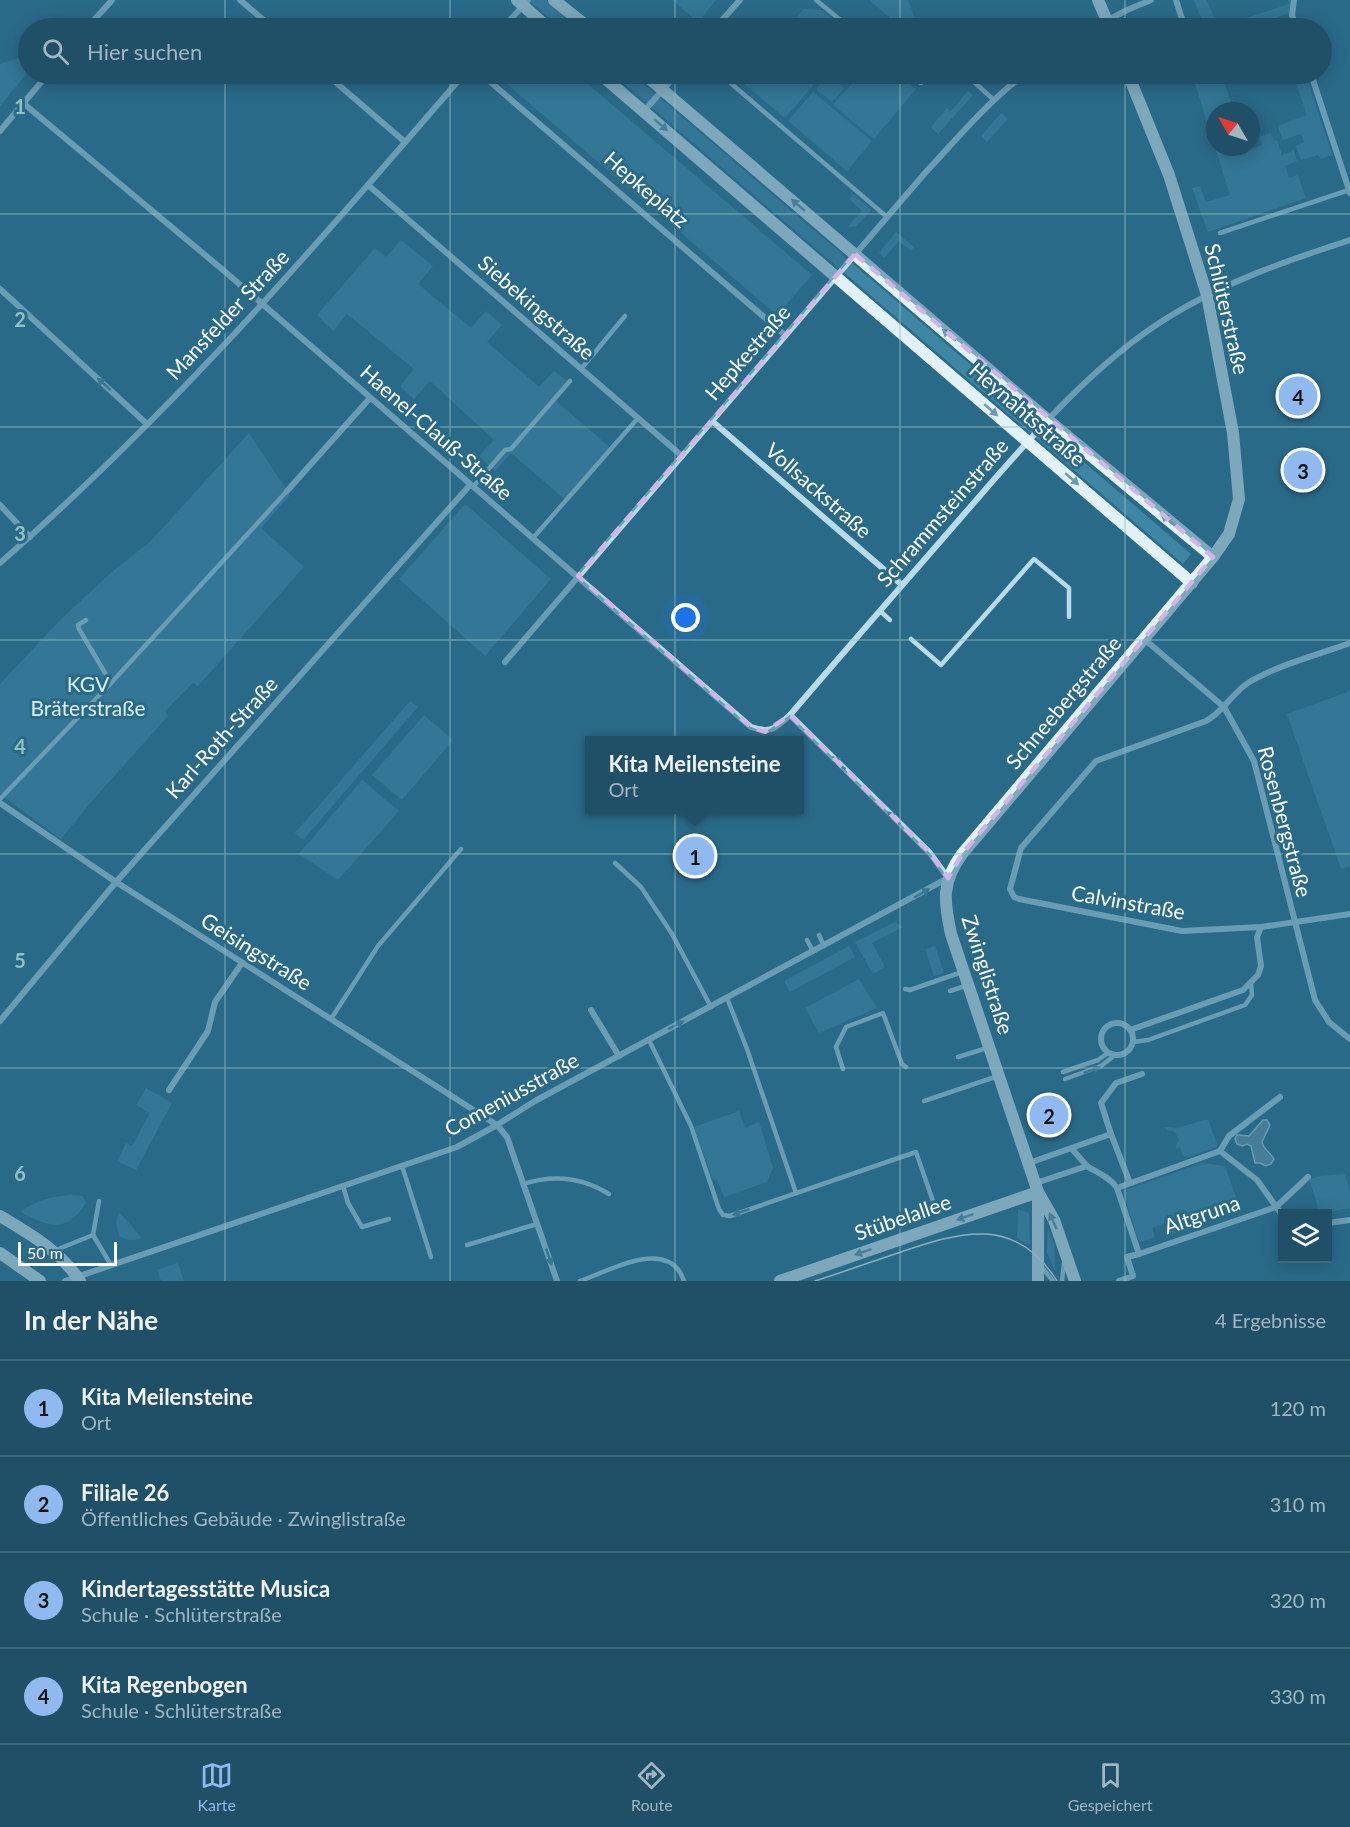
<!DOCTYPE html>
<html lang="de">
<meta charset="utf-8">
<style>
:root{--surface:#205067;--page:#28576d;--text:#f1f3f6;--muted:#a2b5c0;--line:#3d677b;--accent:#90b9f0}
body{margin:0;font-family:Lato,sans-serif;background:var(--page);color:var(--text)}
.controls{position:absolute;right:18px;bottom:18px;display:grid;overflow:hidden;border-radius:0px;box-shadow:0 3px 15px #0003}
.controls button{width:54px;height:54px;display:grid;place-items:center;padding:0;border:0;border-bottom:2px solid var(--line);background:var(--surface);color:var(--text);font:30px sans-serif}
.compass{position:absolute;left:1206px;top:102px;width:54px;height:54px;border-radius:50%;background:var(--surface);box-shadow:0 3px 15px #0003;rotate:309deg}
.scale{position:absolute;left:18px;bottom:15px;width:99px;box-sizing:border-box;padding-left:6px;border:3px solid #fff;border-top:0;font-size:16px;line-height:21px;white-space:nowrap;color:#fff;-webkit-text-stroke:4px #2a6a89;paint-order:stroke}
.you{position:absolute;left:686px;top:618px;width:21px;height:21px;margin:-15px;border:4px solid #fff;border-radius:50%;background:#1a73e8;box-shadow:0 0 0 9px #1a73e833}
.badge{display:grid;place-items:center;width:39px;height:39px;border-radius:50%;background:var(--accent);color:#111;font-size:20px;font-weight:700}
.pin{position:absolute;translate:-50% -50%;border:3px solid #fff;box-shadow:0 2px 6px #0006}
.popup{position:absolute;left:585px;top:736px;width:219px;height:78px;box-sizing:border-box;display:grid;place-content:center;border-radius:0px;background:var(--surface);filter:drop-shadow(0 2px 4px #0005);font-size:20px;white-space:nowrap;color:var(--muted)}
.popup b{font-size:22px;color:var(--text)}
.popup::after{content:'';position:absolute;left:50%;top:100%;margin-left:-12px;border:12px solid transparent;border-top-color:var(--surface)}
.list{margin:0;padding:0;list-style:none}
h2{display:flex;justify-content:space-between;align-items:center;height:78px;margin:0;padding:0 24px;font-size:26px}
h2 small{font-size:20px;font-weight:400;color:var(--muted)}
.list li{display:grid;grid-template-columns:39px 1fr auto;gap:18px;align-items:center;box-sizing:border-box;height:96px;padding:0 24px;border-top:2px solid var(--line)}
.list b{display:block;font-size:22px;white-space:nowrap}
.list p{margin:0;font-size:20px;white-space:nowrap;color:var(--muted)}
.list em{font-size:20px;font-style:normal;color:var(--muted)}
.icon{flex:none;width:33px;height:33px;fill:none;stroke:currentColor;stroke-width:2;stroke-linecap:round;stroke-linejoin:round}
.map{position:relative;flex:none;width:1350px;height:1281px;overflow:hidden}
.search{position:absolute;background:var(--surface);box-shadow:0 3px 15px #0003;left:18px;right:18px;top:18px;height:66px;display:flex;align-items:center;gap:15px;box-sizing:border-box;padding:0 21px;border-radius:33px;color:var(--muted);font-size:22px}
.sheet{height:462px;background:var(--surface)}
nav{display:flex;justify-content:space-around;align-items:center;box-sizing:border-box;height:84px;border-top:2px solid var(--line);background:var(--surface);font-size:16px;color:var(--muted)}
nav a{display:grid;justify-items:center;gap:3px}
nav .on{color:var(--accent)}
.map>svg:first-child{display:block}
.green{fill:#3f86a5}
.water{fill:#6b95a9;stroke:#add7e9;stroke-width:1.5}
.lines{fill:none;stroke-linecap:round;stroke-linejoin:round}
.lane{stroke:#b8dae9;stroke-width:4.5}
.street{stroke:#b8dae9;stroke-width:6}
.secondary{stroke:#e2f1f8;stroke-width:12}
.tram{stroke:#fff;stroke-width:1.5}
.oneway{fill:#6a99b0}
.oneway2{fill:#4e86a1}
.marked{fill:none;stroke:#d1b5e9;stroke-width:4.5;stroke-dasharray:12 8;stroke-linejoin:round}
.grid{fill:none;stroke:#93c1be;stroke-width:1.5;stroke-opacity:0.55}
.labels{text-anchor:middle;stroke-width:6;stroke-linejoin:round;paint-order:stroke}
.street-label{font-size:21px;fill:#fff;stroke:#2a6a89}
.park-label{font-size:21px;fill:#dceff7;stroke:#2a6a89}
.grid-label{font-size:20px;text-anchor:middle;font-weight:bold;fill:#93c1be;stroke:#2a6a89;stroke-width:6;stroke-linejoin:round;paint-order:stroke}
</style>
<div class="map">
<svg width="1350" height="1281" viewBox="0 0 1350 1281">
<rect width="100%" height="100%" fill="#2a6a89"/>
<g class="green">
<polygon points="528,0 547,0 580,28 561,28"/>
<polygon points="672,0 716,0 698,22"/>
<polygon points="869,0 908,0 919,28 902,28"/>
<polygon points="1194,0 1207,0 1218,27 1289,4 1288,0 1291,0 1289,13 1275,18 1279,28 1205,28"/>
<polygon points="804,9 821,10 843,28 787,28"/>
<polygon points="28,55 28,72 0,106 0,64"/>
<polygon points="495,74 576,74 812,275 777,315"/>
<polygon points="613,74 632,74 1191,554 1183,564"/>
<polygon points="749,74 823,74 785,118 744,84 744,80"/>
<polygon points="828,74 844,88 832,102 816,89"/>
<polygon points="861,74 897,74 916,89 874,139 833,105"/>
<polygon points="1192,74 1199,74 1225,84 1234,111 1215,111 1215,147 1251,147 1251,143 1253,148 1262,145 1259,137 1271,133 1274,141 1277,140 1282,155 1294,151 1297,161 1285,166 1289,178 1298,175 1306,198 1208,232 1192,188 1200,186 1206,202 1230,195"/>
<polygon points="1293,74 1305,74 1332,155 1321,159 1318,155 1301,160 1296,146 1304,142 1301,134 1283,140 1278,126 1307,115"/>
<polygon points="968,91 973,95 938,134 931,127 947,108 951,111"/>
<polygon points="813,92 872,141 847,171 788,121"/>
<polygon points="1001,113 1008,119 987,142 981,136"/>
<polygon points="853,194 871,210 856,227 847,227 862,211 849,199"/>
<polygon points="896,232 914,247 911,251 899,241 884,258 879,253"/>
<polygon points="401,240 433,266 418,284 471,328 486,311 502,325 487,342 539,387 554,371 570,383 556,401 613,450 568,502 511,453 495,471 479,456 494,440 430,381 414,399 400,386 414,369 347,314 333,331 317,315 375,248 386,257"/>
<polygon points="249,433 290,495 261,528 304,567 198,686 193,683 165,711 168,716 92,801 61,839 0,794 0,684 61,619 113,571 150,542"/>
<polygon points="465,504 551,579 485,656 399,579"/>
<polygon points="1350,691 1350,866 1341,869 1287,714"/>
<polygon points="410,701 418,707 303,840 295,833"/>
<polygon points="424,715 453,740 402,800 372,775"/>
<polygon points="362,780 399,811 338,880 299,854"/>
<polygon points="895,922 903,927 872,943 885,967 873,974 855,942"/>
<polygon points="849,946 855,957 790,992 784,981"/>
<polygon points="935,946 944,973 934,976 925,949"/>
<polygon points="859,979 877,1008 819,1033 805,1008"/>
<polygon points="146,1088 172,1103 136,1170 117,1161 126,1143 132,1146 150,1113 136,1105"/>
<polygon points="739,1111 745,1128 759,1122 773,1168 767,1182 724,1197 717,1179 713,1180 694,1127"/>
<polygon points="1204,1120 1208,1120 1218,1146 1188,1157 1183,1156 1180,1147 1176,1149 1176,1145 1179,1140 1175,1132 1167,1130 1164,1127 1177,1128"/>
<polygon points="1203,1163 1225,1166 1238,1203 1233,1212 1223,1218 1218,1205 1206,1210 1208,1217 1190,1223 1188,1218 1175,1222 1178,1232 1169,1235 1165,1223 1152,1228 1155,1237 1141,1242 1138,1239 1123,1191"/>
<polygon points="1345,1174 1350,1192 1350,1208 1320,1213 1309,1179 1321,1176"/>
<path d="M71 1195 83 1196 86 1203C66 1235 48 1226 20 1212 36 1200 51 1197 71 1195Z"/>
<polygon points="1018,1209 1029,1213 1030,1243 1028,1245 1017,1238"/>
<path d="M119 1212 142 1238C133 1241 127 1241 119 1236L116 1222Z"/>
<polygon points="1048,1228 1054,1245 1055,1270 1047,1253"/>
<polygon points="178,1263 184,1281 161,1281 157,1270"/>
</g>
<path class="water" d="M1263 1120H1267L1270 1125 1262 1142C1263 1149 1271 1153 1274 1159L1271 1164 1266 1166 1260 1163H1255L1251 1146 1247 1144 1242 1146 1237 1144 1235 1139 1237 1135 1249 1136Z"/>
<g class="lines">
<g class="lane">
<polyline points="816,0 850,28"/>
<polyline points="720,74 887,217"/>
<polyline points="903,74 921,83 931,74"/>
<polyline points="965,74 994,100"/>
<polyline points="1220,233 1349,190"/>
<polyline points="581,369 625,316"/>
<polyline points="473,487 505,450 511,449 570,381"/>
<polyline points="533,538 638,418"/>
<polyline points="880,611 890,620"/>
<polyline points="86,620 78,625 79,629 111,683"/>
<polyline points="911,639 941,665 1034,559 1069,588 1069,617"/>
<polyline points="0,799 111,683 287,491"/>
<polyline points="615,863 641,887 672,934 711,1007"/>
<polyline points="819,935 824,946"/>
<polyline points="807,940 813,951"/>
<polyline points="905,989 910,990 962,972"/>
<polyline points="950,991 968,985"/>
<polyline points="727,998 747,1049 796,1193"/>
<polyline points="331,1019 378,946 461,849"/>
<polyline points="649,1040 691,1126 719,1209 723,1215 730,1216 916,1152 935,1207"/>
<polyline points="1133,1042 1148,1040 1245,1005 1252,995 1251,983"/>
<polyline points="958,1057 987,1048"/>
<polyline points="843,1069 836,1047 846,1027 883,1013 902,1064 906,1067"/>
<polyline points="1063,1072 1098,1060 1108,1053"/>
<polyline points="1065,1079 1101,1066 1115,1055"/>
<polyline points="924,1101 998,1076"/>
<polyline points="402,1166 431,1257"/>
<path d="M523 1184C554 1174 582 1177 609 1194"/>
<polyline points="343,1186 348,1203 362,1227 389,1219"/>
<polyline points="93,1235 111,1265"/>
<polyline points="467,1245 537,1224"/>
<polyline points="56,1250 93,1235 99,1201"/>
<polyline points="1041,1266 1053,1281"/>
<path d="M580 1281C609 1271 669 1236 684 1281"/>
<polyline points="1062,1281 1064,1263"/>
</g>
<g class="street">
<polyline points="240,0 273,28"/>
<polyline points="1176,0 1185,28"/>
<polyline points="1294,0 1292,15 1296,28"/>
<polyline points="87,28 112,0"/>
<polyline points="503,28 528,0"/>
<polyline points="715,28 740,0"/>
<polyline points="1093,28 1127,10 1151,0"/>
<polyline points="326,74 405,142"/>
<polyline points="481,74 785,335"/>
<polyline points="1214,74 1227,79 1243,74"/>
<polyline points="1311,74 1350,193"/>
<path d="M23 103 223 270 751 727C772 734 775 728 790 715 848 647 907 580 965 513 1025 444 1090 366 1167 318 1224 282 1286 261 1350 240"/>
<polyline points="644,111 677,74"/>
<polyline points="0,131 48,74"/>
<polyline points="368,185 682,456"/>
<polyline points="0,289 147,424"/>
<polyline points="712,421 902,585"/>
<polyline points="287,491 370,398"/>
<polyline points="0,505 30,537"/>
<path d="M0 563C170 415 318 244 464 74"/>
<polyline points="1144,639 1224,707 1254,761 1315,1000 1329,1022 1350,1039"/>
<path d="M1350 643C1317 655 1281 664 1251 681 1233 691 1224 712 1206 721L1096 761 1021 848 1010 889 1014 897 1019 899 1182 931 1261 927 1350 914"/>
<path d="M505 662 925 173C957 139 987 102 1025 74"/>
<polyline points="0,803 116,882 497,1125 507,1137 557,1281"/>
<polyline points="591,1010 619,1056"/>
<polyline points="0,1021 116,882 470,485"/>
<circle cx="1117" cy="1039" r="16"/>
<polyline points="1130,1030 1243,990 1258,975 1261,966 1257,937 1261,927"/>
<polyline points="169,1090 208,1031 215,1002 242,963"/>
<polyline points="1280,1097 1229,1136 1220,1151 1257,1180 1282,1215"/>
<polyline points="1111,1134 1130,1183"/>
<polyline points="1072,1149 1087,1166"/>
<polyline points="1029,1163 1111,1134 1101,1103 1116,1083 1142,1074"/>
<path d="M1036 1183 1087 1166C1097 1173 1110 1177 1117 1188L1139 1254 1127 1257 1133 1276 1119 1281"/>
<polyline points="1117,1188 1220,1151"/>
<polyline points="1328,1223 1350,1220"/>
<polyline points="1139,1254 1276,1207 1308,1177"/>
<polyline points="65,1281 457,1147 497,1125 535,1101 948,878 930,853 790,715"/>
</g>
<g class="secondary">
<polyline points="517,0 548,28"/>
<polyline points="554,0 589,28"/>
<polyline points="1098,0 1110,28"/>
<polyline points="600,74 1192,583"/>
<polyline points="644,74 1048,420 1213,557"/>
<path d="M0 1216C30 1234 60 1251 80 1281"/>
<polyline points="0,1253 40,1281"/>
<polyline points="780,1281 1038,1192"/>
<polyline points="1038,1281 1038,1193"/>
<path d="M1075 1281 1054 1220 1038 1192 951 934C944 901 941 883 962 854L1213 557 1229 534 1239 499 1233 433 1207 295 1169 175 1128 74"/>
</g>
<path class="tram" d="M815 1281C843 1272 871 1262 898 1253 960 1232 1015 1214 1057 1281"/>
</g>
<defs><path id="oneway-solid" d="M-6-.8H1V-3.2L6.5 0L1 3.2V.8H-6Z" transform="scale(1.5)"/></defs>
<g class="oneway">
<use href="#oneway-solid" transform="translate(661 125) rotate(41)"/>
<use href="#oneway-solid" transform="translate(798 205) rotate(-139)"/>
<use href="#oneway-solid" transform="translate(949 335) rotate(-139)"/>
<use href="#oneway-solid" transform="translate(991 410) rotate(41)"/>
<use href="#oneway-solid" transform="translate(1072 479) rotate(41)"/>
<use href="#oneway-solid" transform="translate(1168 520) rotate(-140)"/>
<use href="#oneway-solid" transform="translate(965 1217) rotate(161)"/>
<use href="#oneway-solid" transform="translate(1053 1221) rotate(-114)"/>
<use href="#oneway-solid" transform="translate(863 1252) rotate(161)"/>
</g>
<g class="oneway2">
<use href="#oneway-solid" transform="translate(104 384) rotate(-138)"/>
<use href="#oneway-solid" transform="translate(839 763) rotate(-135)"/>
<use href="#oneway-solid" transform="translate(894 818) rotate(-135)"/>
<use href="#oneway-solid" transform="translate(922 893) rotate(-30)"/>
<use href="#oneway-solid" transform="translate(676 1025) rotate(-28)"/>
<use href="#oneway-solid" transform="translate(1092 1070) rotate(-20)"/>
<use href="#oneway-solid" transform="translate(741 1212) rotate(161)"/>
<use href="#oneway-solid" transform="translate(549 1257) rotate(71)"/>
</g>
<path d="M0 0H1350V1281H0ZM855 254 1213 557 962 854 948 878 930 853 790 715 765 732 751 727 578 576Z" fill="#2a6a89" fill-opacity=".55" fill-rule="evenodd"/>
<path class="marked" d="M855 254 1213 557 962 854 948 878 930 853 790 715 765 732 751 727 578 576Z"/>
<path class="grid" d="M225 0V28M450 0V28M675 0V28M900 0V28M1125 0V28M225 74V1281M450 74V1281M675 74V1281M900 74V1281M1125 74V1281M0 214H1350M0 427H1350M0 640H1350M0 854H1350M0 1068H1350"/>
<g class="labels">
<g class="street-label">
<text transform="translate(646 190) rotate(41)" y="7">Hepkeplatz</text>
<text transform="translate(536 308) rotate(41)" y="7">Siebekingstraße</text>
<text transform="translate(1226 309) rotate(77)" y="7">Schlüterstraße</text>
<text transform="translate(228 315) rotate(-47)" y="7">Mansfelder Straße</text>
<text transform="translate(748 353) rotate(-49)" y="7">Hepkestraße</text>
<text transform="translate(1027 415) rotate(41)" y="7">Heynahtsstraße</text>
<text transform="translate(436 433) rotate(41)" y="7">Haenel-Clauß-Straße</text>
<text transform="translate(818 491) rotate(41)" y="7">Vollsackstraße</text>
<text transform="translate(943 513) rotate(-49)" y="7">Schrammsteinstraße</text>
<text transform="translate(1064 703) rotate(-50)" y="7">Schneebergstraße</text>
<text transform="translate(222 738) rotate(-48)" y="7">Karl-Roth-Straße</text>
<text transform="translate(1284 822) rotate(75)" y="7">Rosenbergstraße</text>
<text transform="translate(1128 903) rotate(10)" y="7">Calvinstraße</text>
<text transform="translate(256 952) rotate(32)" y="7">Geisingstraße</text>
<text transform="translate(987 975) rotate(72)" y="7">Zwinglistraße</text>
<text transform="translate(512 1095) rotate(-29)" y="7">Comeniusstraße</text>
<text transform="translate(1202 1215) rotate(-19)" y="7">Altgruna</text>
<text transform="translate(903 1218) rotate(-19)" y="7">Stübelallee</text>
</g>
<g class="park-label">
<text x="88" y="692">KGV<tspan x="88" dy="24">Bräterstraße</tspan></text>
</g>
</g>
<g class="grid-label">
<text x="20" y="114">1</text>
<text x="20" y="327">2</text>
<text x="20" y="541">3</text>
<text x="20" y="754">4</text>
<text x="20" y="968">5</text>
<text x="20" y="1181">6</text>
</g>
</svg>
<div class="controls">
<button><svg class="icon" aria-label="layers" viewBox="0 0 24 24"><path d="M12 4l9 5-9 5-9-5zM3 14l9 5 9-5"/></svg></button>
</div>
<svg class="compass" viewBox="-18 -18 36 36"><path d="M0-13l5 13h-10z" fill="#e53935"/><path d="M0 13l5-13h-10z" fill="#a2b5c0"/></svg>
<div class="scale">50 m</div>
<div class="you"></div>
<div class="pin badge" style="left:695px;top:856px">1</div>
<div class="popup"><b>Kita Meilensteine</b>Ort</div>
<div class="pin badge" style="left:1049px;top:1115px">2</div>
<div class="pin badge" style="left:1303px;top:470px">3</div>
<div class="pin badge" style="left:1298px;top:396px">4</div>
<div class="search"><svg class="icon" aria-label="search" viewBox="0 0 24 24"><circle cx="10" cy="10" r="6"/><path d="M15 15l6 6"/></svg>Hier suchen</div>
</div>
<section class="sheet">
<h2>In der Nähe<small>4 Ergebnisse</small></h2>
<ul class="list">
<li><span class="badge">1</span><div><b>Kita Meilensteine</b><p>Ort</p></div><em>120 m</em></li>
<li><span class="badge">2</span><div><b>Filiale 26</b><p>Öffentliches Gebäude · Zwinglistraße</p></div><em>310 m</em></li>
<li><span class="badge">3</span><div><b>Kindertagesstätte Musica</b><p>Schule · Schlüterstraße</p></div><em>320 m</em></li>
<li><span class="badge">4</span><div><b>Kita Regenbogen</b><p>Schule · Schlüterstraße</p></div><em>330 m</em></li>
</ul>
</section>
<nav>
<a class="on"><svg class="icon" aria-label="map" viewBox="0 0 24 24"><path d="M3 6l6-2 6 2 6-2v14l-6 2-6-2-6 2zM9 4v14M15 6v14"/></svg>Karte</a>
<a><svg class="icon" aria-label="directions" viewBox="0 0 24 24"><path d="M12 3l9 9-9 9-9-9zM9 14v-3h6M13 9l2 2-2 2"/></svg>Route</a>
<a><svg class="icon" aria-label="saved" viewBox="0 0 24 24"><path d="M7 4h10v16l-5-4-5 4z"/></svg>Gespeichert</a>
</nav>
